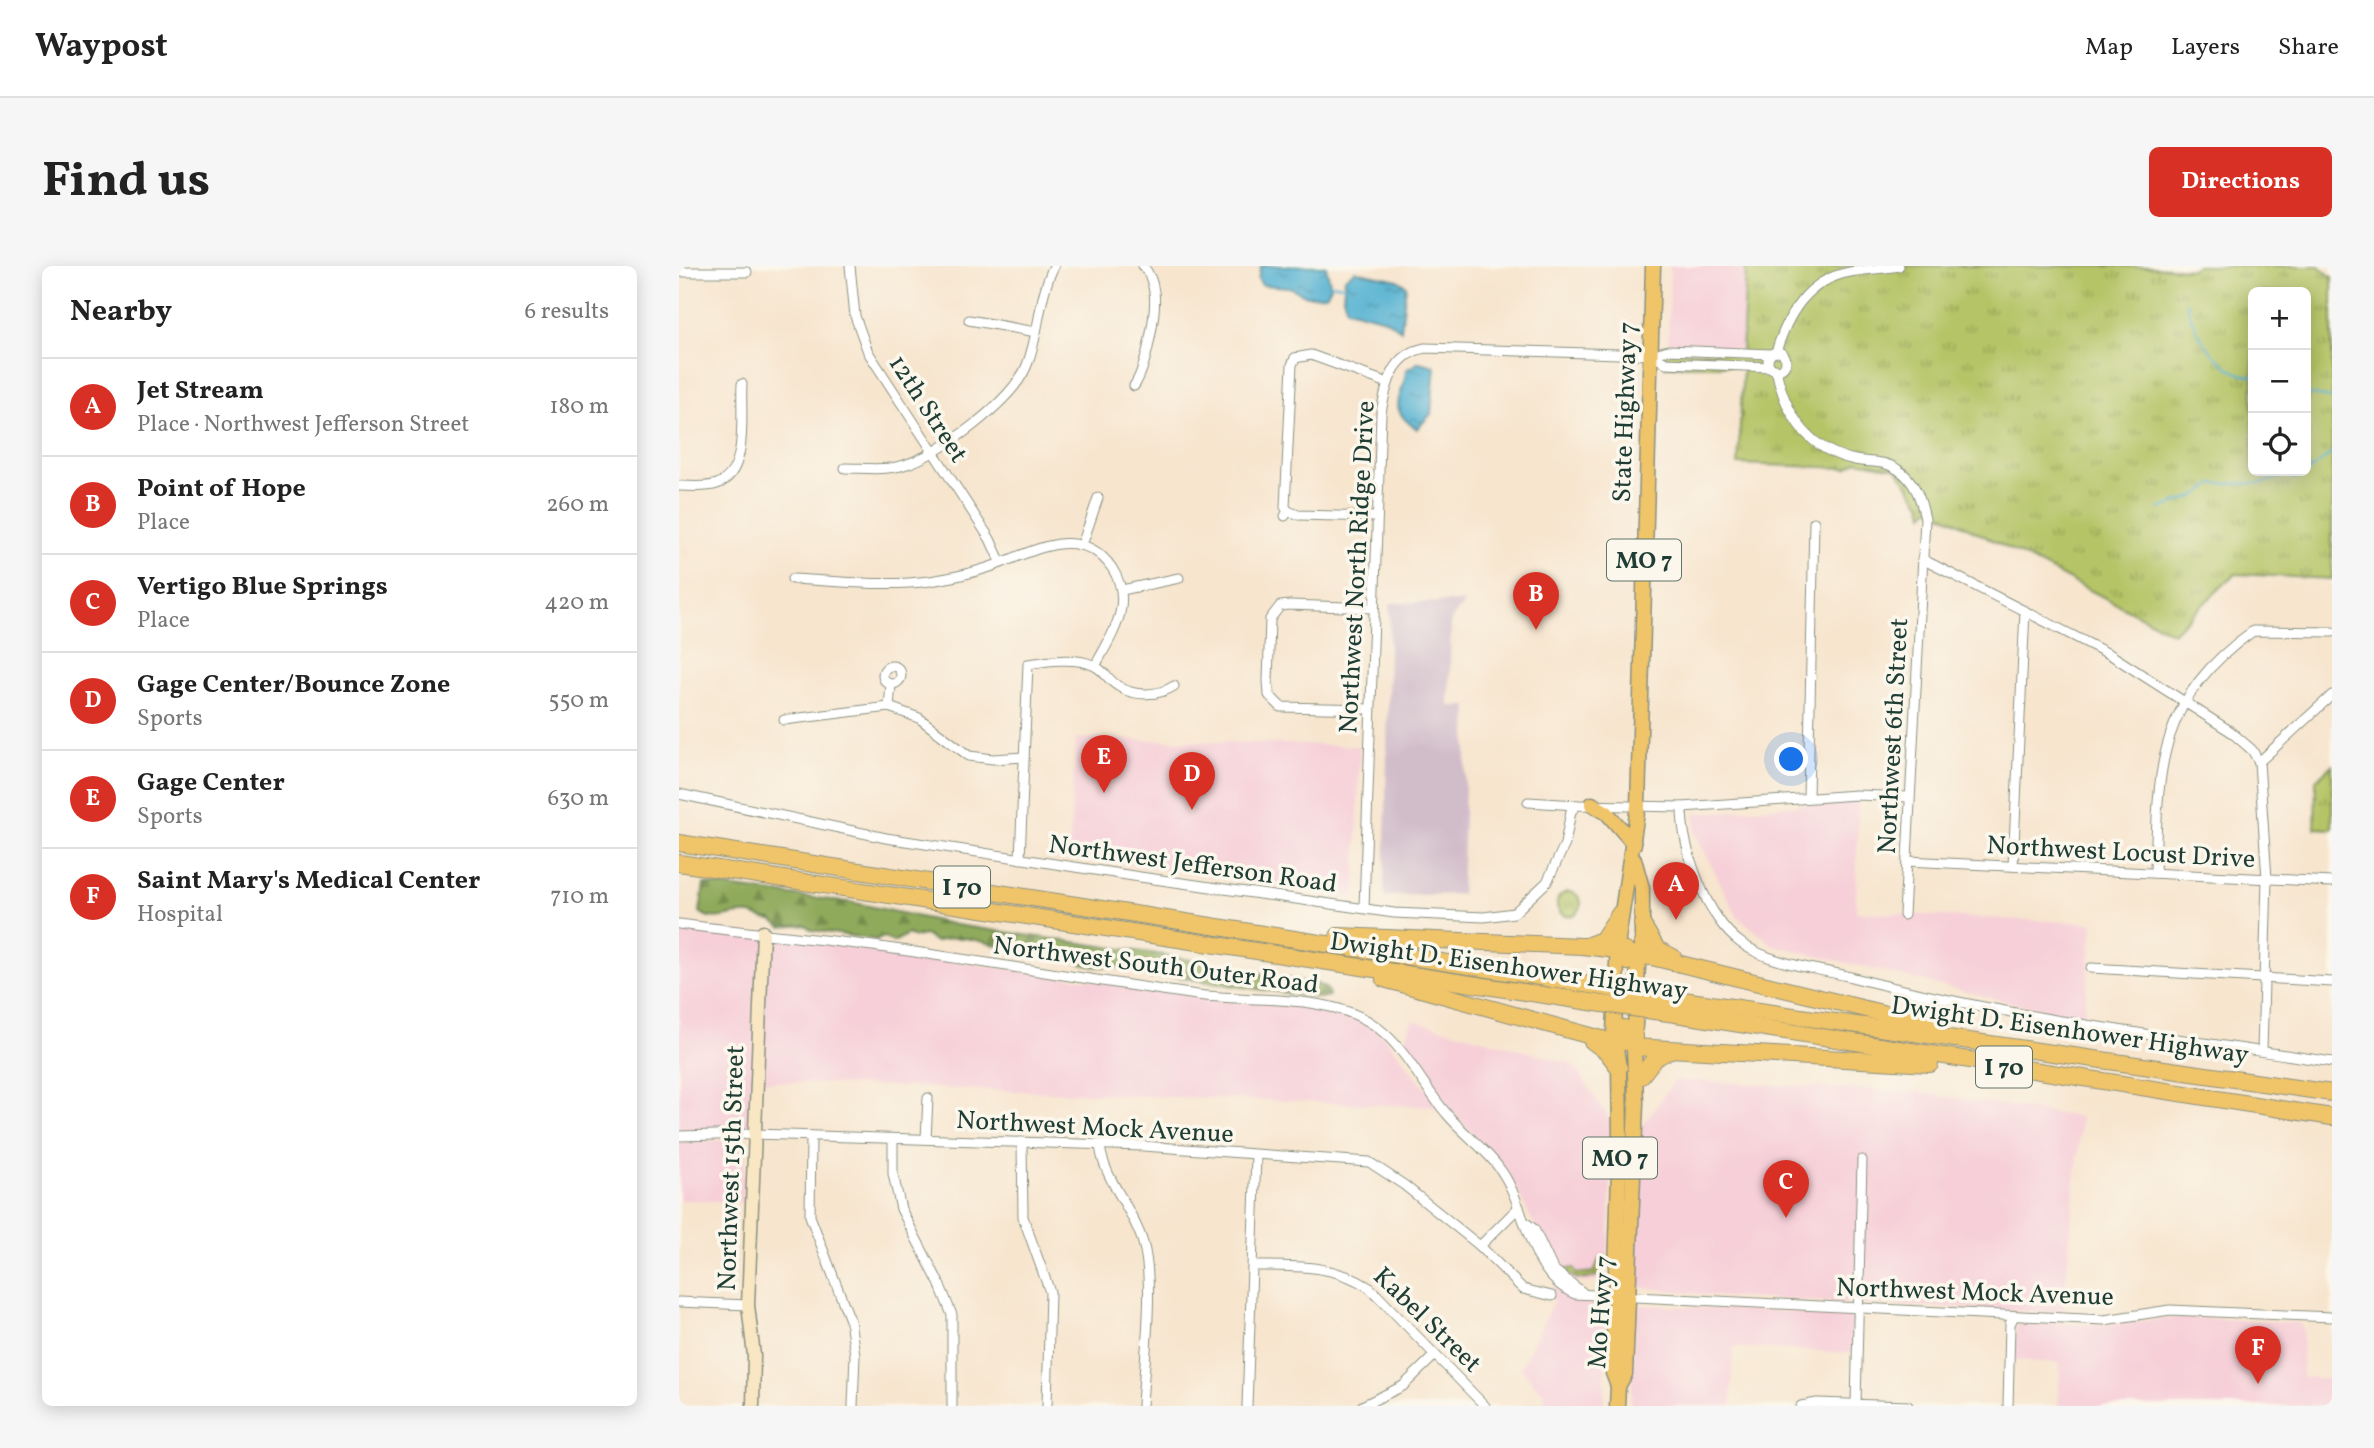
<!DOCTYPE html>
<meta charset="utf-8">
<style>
:root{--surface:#fff;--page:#f6f6f6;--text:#222;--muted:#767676;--line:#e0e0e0;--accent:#d93025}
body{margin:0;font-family:Vollkorn,serif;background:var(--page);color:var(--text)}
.controls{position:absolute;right:21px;top:21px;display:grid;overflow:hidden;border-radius:10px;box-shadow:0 4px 18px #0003}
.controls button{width:63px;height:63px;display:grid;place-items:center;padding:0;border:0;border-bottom:2px solid var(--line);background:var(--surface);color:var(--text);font:35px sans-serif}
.you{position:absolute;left:1113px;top:494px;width:24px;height:24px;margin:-18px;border:5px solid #fff;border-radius:50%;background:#1a73e8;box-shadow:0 0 0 10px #1a73e833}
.badge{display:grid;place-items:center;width:46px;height:46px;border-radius:50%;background:var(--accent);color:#fff;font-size:23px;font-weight:700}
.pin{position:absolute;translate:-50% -58px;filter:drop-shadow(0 2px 4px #0008)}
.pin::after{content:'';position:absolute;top:37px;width:24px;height:21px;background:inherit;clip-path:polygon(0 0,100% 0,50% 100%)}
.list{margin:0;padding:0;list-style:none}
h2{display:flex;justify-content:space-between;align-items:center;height:91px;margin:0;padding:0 28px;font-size:30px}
h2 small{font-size:23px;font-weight:400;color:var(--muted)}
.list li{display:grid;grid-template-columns:46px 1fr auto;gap:21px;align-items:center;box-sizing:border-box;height:98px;padding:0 28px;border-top:2px solid var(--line)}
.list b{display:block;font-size:26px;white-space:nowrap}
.list p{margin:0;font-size:23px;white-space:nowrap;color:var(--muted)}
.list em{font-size:23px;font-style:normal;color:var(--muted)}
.icon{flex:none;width:38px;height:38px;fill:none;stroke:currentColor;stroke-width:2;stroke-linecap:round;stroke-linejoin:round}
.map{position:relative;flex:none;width:1653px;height:1140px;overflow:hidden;border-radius:10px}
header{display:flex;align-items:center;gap:42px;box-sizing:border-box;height:98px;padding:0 35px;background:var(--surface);border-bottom:2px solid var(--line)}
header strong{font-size:33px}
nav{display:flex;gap:38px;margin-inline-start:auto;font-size:24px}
.intro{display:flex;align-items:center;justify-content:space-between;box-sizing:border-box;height:168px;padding:0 42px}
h1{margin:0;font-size:49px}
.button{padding:18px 32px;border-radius:10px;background:var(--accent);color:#fff;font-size:24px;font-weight:700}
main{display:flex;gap:42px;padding:0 42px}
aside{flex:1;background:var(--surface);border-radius:10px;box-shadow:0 4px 18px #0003}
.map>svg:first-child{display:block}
.built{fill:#f6cfd8}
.industrial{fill:#d1bdca}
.grass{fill:url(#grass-tufts);stroke:#6a804d;stroke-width:2;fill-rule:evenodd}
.forest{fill:url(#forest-firs);stroke:#587448;stroke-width:2}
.water{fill:url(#water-ripples);stroke:#397782;stroke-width:2}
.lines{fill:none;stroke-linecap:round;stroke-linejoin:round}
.stream{stroke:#53b1d1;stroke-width:2}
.street-casing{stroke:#8b9181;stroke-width:11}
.secondary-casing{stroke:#8b9181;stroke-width:15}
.primary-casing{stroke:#8b9181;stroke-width:17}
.highway-casing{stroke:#8b9181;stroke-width:18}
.street{stroke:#fff;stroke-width:9}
.secondary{stroke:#f9e7c3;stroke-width:12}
.primary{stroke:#f0c469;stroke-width:14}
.highway{stroke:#f0c469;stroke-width:16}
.highway-bridge-casing{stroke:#8b9181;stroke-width:18;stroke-linecap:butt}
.highway-bridge{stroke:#f0c469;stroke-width:16}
.labels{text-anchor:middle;stroke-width:7;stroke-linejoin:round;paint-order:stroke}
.shield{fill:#fbf7ec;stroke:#61756b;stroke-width:2}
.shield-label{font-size:24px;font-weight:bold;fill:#1f3d34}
.street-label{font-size:26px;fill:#1f3d34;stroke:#fbf7ec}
</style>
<header>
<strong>Waypost</strong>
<nav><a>Map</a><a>Layers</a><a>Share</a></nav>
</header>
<div class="intro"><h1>Find us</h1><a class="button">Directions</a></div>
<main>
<aside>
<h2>Nearby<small>6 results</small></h2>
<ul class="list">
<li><span class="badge">A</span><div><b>Jet Stream</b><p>Place · Northwest Jefferson Street</p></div><em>180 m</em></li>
<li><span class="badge">B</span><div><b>Point of Hope</b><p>Place</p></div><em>260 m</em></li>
<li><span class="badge">C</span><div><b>Vertigo Blue Springs</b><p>Place</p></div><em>420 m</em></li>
<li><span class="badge">D</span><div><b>Gage Center/Bounce Zone</b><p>Sports</p></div><em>550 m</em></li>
<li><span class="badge">E</span><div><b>Gage Center</b><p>Sports</p></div><em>630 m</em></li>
<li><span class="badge">F</span><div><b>Saint Mary's Medical Center</b><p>Hospital</p></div><em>710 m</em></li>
</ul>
</aside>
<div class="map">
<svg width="1653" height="1140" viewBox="0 0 1653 1140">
<defs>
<pattern id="grass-tufts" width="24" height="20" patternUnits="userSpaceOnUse" patternTransform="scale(1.75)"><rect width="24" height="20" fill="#b5c466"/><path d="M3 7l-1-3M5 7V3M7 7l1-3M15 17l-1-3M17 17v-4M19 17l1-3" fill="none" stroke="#93a055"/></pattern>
<pattern id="forest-firs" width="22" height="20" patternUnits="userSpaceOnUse" patternTransform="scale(1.75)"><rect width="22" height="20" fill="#90aa5b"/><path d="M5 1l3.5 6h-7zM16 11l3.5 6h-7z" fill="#758c4c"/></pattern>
<pattern id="water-ripples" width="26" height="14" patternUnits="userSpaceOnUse" patternTransform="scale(1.75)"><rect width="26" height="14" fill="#53b1d1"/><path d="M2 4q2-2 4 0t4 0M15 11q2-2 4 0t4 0" fill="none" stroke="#4491aa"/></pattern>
</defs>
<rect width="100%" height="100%" fill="#fbf7ec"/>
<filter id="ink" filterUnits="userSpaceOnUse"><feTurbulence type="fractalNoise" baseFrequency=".0143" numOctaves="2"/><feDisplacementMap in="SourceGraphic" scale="14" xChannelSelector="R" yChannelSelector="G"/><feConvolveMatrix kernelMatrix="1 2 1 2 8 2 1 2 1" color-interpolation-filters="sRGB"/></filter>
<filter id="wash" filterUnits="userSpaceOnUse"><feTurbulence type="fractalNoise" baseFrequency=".00686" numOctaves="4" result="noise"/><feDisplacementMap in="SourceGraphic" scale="28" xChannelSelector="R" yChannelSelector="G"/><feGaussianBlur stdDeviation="1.57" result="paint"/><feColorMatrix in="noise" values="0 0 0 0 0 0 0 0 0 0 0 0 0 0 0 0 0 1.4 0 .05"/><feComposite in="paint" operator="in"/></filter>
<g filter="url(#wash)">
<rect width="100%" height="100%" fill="#f7e5ce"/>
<g class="built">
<polygon points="991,0 1067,0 1064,83 989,78"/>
<polygon points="397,472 681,480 676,631 390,590"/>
<polygon points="1179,534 1177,646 1414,657 1405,750 1350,741 1094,679 1058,650 1016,567 1016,548"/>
<polygon points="0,658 522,729 647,741 696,759 762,841 78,815 75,868 0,870"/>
<polygon points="733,754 894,798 933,857 929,995 921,1013 911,1017 898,1016 884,1008 872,992 828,904 766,839 725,779"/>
<polygon points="996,814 1236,826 1402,851 1384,1047 1045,1031 959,1021 956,1017 961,863"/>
<polygon points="67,874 64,936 0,934 0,875"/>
<polygon points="874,1019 894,1032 927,1043 925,1140 867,1140 865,1128 842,1102 874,1036"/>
<polygon points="962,1039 1169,1048 1175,1057 1174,1087 1054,1081 1052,1140 952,1140 956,1049"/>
<polygon points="1498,1051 1620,1057 1624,1064 1623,1111 1653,1113 1653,1140 1379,1140 1381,1097 1336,1094 1337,1061 1341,1056 1431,1059"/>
</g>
<polygon class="industrial" points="786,336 772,354 770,440 789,440 782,628 705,630 711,337"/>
<g class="grass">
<path d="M1067 0H1445L1513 3 1517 0H1640L1653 11V313L1556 308 1494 367 1251 242 1245 248 1243 239 1217 202 1178 195 1168 202 1059 198 1064 100H986V85L1063 87ZM1574 26H1627V205H1574Z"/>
<polygon points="1653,499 1653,563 1636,562 1637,514"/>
<circle cx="890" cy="638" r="12"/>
<path d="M926 990 922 1007C909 1016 896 1015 884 1004L894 1002 898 1008 915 1006 921 992Z"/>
</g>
<path class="forest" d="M25 618 176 637 277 659 485 689 638 718 648 723 650 730 640 732 483 709 473 713C466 709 459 705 452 703 433 698 404 706 391 690 371 686 351 684 331 682 306 678 281 665 257 676L246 669 235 671 229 668 214 676 205 671 198 674 133 664 126 659 102 661 93 654C83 655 81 650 72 648 54 645 35 659 21 646Z"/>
<g class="water">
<polygon points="582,0 647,0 652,21 647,29 628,30 610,21 583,19 579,13"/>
<polygon points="676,5 719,14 727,20 722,64 706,53 668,43 664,31 666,12"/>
<path d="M740 96 756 100 752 148 738 163C704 141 726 130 727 104Z"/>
<polygon points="503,499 527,500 527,514 503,514"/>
</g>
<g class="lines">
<g class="stream">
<polyline points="652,18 665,19"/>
<path d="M1508 36C1511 64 1544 111 1574 110"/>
<polyline points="1627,128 1653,132"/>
<polyline points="1480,243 1515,231 1534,218 1582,217 1609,210 1614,213 1625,209 1653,187"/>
</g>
</g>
</g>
<g filter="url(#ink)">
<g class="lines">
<defs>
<g id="street">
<polyline points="171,0 176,50 189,86 311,273 322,297"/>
<polyline points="0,6 68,6"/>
<polyline points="290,54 357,66"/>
<path d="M1097 86C1109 48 1128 14 1171 6 1187 3 1203 3 1220 0"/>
<circle cx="1098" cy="95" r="9"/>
<polyline points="972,89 987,97 1092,101"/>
<polyline points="616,92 632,89 709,117"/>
<path d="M1097 103C1106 148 1129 184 1176 194 1191 197 1205 194 1218 203 1236 214 1242 233 1246 253L1225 649"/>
<path d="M455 120C467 103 478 46 475 26 474 16 470 7 464 0"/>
<path d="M166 202C185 202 206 205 225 199 261 189 335 134 348 99 361 66 359 32 375 0"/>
<path d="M0 220C12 220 26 222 38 218 71 206 61 147 63 118"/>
<polyline points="609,245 619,249 697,251"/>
<polyline points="606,250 609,245 606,241 613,99 616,92"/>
<polyline points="403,279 419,232"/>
<polyline points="1243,293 1432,389 1551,465 1573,484 1580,496"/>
<path d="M113 313C158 315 206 321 251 315 270 312 290 308 308 302 349 289 400 254 433 302 456 337 433 369 416 400"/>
<polyline points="443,324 500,312"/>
<circle cx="213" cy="409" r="9"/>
<polyline points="210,441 212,418"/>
<polyline points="691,443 602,441 590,429 589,415 591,353 601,340 611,339 695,342"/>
<polyline points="105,454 210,441 240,452 290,490 314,493 345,491"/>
<polyline points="0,528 207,572 461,611 715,647 805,651 835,647 868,616 886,578 892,545 898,539 1003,541 1177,529 1230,531"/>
<polyline points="1129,532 1135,256"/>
<polyline points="849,536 898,539"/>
<path d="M1003 541C1003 583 1027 652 1062 677 1091 698 1135 702 1168 710 1328 752 1490 771 1653 796"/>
<path d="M341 593 349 398C368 395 395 391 414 399 425 404 429 414 439 420 455 431 480 430 495 420"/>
<polyline points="1228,595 1653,616"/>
<polyline points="1334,600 1346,345"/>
<path d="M1476 607C1479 500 1479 433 1574 365L1653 366"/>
<path d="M685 642 702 147C707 118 714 88 746 82L972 89 989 84 1092 88"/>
<path d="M0 658C65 667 130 671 194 680 302 695 410 714 518 729 571 736 654 727 698 761 728 784 743 819 767 847 785 869 810 885 825 909 849 947 849 1007 896 1028L1425 1054 1491 1044 1653 1051"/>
<polyline points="1412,702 1653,716"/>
<polyline points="1583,785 1588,613 1580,496 1653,429"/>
<polyline points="0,870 75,868 464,880 690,896 725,919 801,980 844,1023 873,1030"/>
<polyline points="132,870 131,950 171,1054 176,1089 174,1140"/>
<polyline points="214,873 214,908 222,943 260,1017 273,1049 273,1140"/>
<polyline points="247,873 249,832"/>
<polyline points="343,876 344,951 371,1026 368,1140"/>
<path d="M421 879C424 913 454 942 464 977 476 1016 465 1097 463 1140"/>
<polyline points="847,957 855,963 874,1003 903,1026"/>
<polyline points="801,980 840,941"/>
<path d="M574 1000C616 1000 655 998 691 1022L806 1140"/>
<polyline points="0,1036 69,1039"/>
<polyline points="1177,1138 1183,894"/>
<polyline points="568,1140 577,890"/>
<polyline points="683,1140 724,1120 756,1089"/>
<polyline points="1122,1140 1138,1137 1229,1140"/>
<polyline points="1329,1140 1331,1058 1335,1050"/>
</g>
<polyline id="secondary" points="74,1140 75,1090 69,1039 84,666"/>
<g id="primary">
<polyline points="913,538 928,547 955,578"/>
<polyline points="955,593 963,622 963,670"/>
<polyline points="939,1120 946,1108 957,837 955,781 959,698 963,675"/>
<polyline points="938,1140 939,1120 934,1107 941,873 940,802 935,768 939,673 959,540 974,0"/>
</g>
<g id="highway">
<polyline points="0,577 924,721"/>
<polyline points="0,597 924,738"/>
<polyline points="963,658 978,683 994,691"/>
<polyline points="659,670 903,680 947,685 959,698"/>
<polyline points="907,680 923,674 941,647"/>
<polyline points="949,696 960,690 973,691 1256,760"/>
<polyline points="705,713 930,775 944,776 956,771"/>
<polyline points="997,733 1653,827"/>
<polyline points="997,748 1653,851"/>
<polyline points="945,762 955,781 1251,798"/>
<polyline points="913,775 928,786 940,802"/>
<polyline points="962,810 976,792 990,785"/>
</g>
</defs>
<use href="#street" class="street-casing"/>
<use href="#secondary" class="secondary-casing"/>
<use href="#primary" class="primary-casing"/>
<use href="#highway" class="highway-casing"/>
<use href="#street" class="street"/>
<use href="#secondary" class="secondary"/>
<use href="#primary" class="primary"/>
<use href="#highway" class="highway"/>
<defs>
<g id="highway-bridge">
<polyline points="924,721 997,733"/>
<polyline points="924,738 997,748"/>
</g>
</defs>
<use href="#highway-bridge" class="highway-bridge-casing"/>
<use href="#highway-bridge" class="highway-bridge"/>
</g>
</g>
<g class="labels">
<g class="shield">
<rect x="928" y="273.5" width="74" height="41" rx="5"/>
<rect x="255" y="600.5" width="56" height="41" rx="5"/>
<rect x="1297" y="780.5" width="56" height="41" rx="5"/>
<rect x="904" y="871.5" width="74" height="41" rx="5"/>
</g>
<g class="shield-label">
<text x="965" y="302">MO 7</text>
<text x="283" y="629">I 70</text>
<text x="1325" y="809">I 70</text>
<text x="941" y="900">MO 7</text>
</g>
<g class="street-label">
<text transform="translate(250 142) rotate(57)" y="9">12th Street</text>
<text transform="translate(945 146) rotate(-88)" y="9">State Highway 7</text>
<text transform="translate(677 301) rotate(-87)" y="9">Northwest North Ridge Drive</text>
<text transform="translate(1213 470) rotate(-87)" y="9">Northwest 6th Street</text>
<text transform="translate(1442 585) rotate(3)" y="9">Northwest Locust Drive</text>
<text transform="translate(514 597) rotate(8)" y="9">Northwest Jefferson Road</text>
<text transform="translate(477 698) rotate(7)" y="9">Northwest South Outer Road</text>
<text transform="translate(830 699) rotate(8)" y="9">Dwight D. Eisenhower Highway</text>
<text transform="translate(1391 763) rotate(8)" y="9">Dwight D. Eisenhower Highway</text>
<text transform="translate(416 860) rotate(3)" y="9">Northwest Mock Avenue</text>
<text transform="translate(51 902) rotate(-88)" y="9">Northwest 15th Street</text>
<text transform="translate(1296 1025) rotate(2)" y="9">Northwest Mock Avenue</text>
<text transform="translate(921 1046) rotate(-86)" y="9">Mo Hwy 7</text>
<text transform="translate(749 1053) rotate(44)" y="9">Kabel Street</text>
</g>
</g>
</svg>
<div class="controls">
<button>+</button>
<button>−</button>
<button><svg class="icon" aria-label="locate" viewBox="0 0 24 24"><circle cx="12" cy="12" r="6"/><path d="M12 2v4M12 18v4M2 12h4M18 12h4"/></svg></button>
</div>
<div class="you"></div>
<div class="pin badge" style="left:997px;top:654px">A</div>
<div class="pin badge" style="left:857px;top:364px">B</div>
<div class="pin badge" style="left:1107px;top:952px">C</div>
<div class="pin badge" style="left:513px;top:544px">D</div>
<div class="pin badge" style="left:425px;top:527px">E</div>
<div class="pin badge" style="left:1579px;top:1118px">F</div>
</div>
</main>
